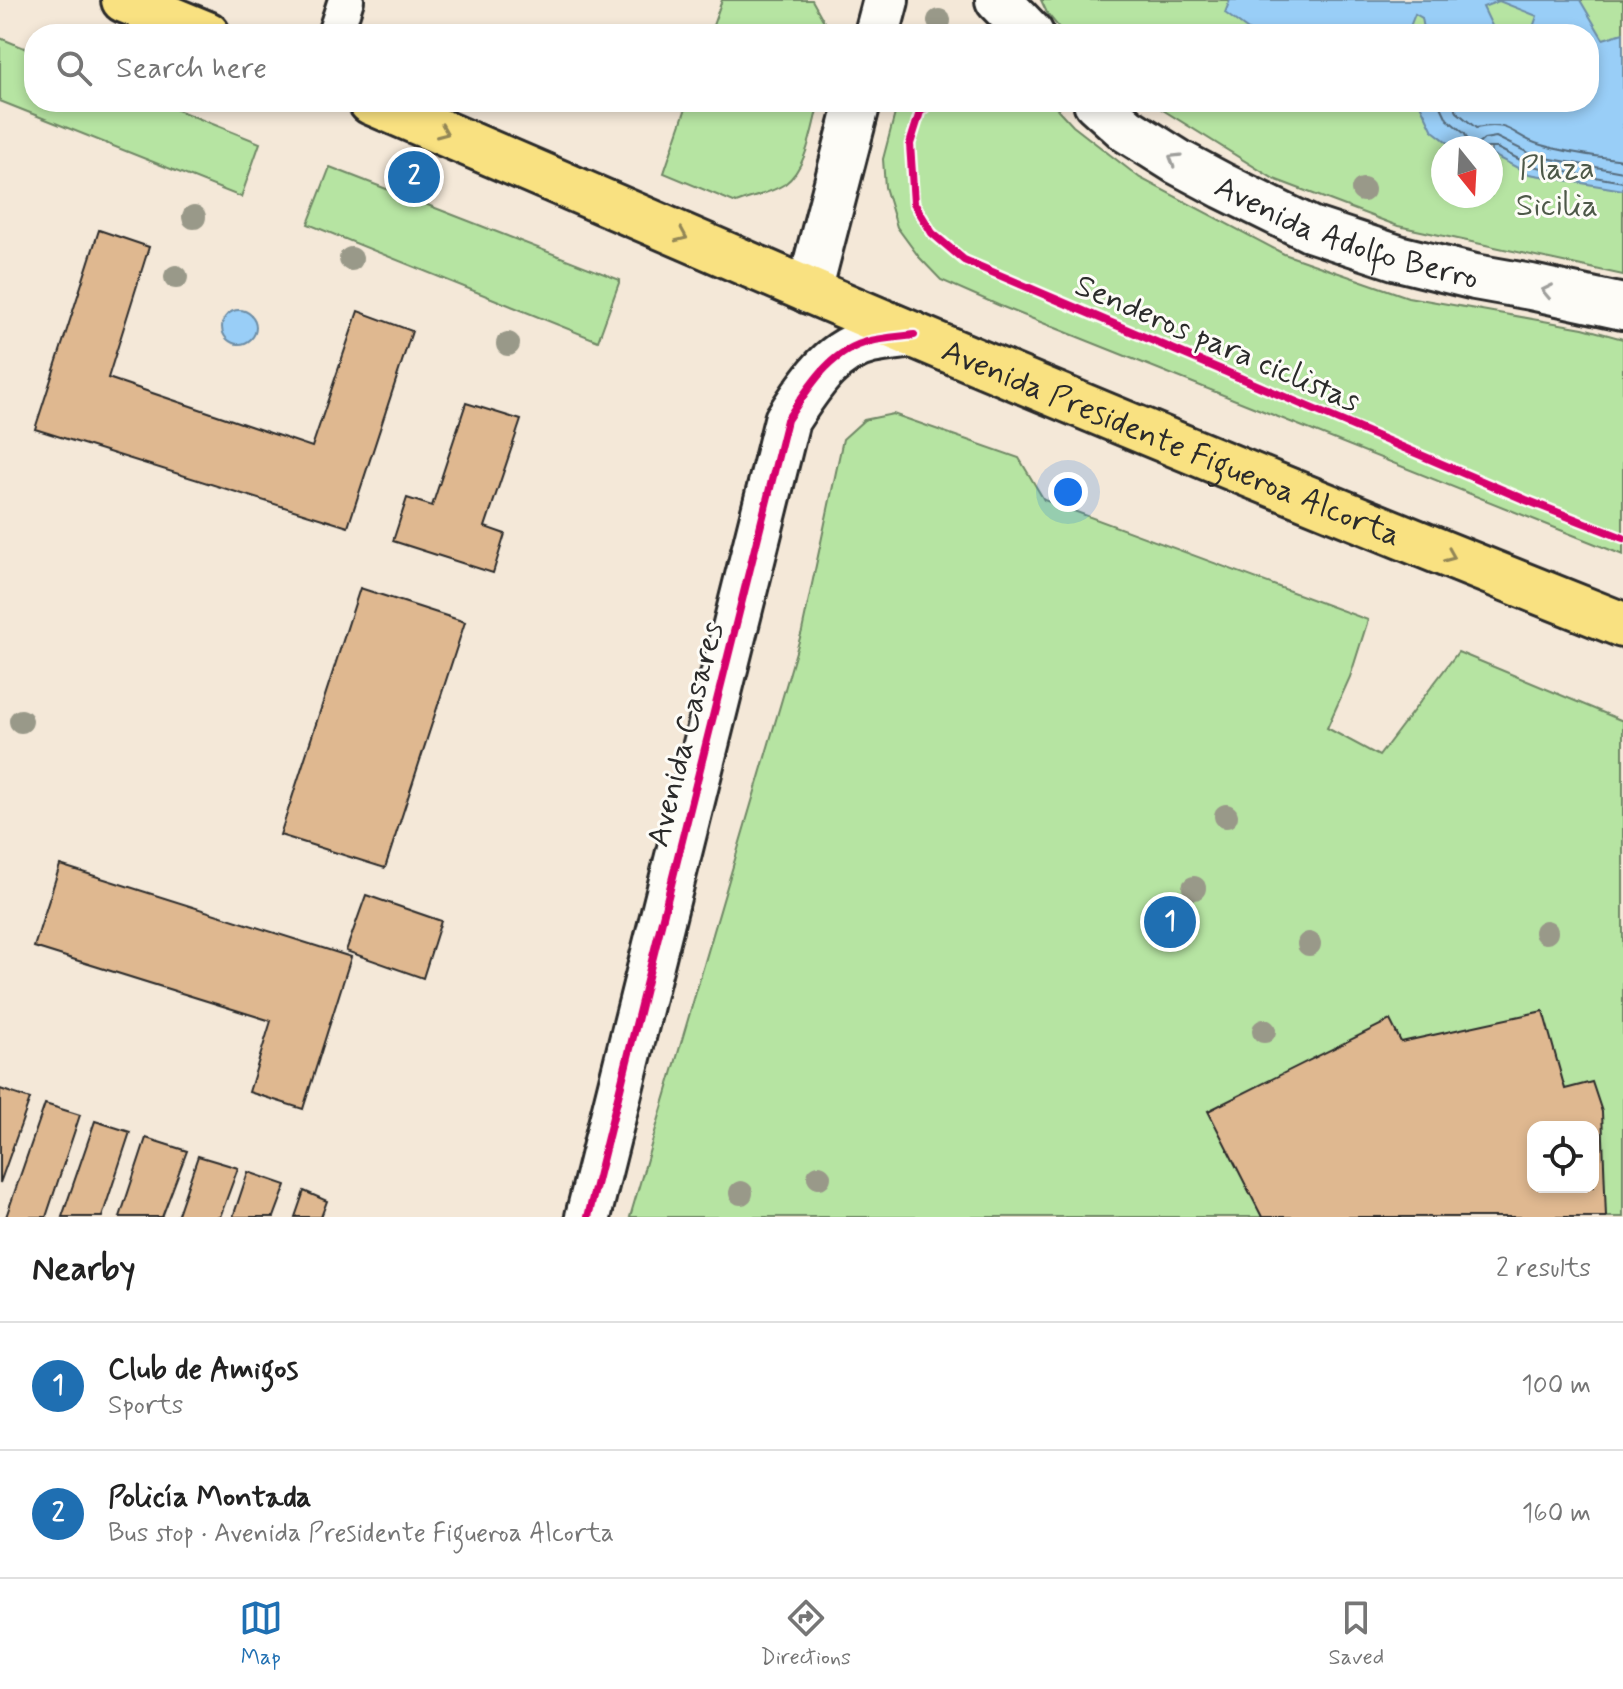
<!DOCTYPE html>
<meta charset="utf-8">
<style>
:root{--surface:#fff;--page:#f2f2f2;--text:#222;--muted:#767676;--line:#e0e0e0;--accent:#1f6fb2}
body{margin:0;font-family:Mynerve,sans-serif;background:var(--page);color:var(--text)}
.controls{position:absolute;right:24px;bottom:24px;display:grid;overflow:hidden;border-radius:16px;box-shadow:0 4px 12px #0003}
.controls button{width:72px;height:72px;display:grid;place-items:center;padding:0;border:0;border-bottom:2px solid var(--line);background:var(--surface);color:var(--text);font:40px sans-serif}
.compass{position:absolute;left:1431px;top:136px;width:72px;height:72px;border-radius:50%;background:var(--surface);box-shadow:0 4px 12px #0003;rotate:162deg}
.you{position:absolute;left:1068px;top:492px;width:28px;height:28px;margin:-20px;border:6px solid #fff;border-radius:50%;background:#1a73e8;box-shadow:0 0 0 12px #1a73e833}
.badge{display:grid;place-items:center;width:52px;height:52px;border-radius:50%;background:var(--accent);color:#fff;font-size:26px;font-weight:700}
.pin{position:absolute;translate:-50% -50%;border:4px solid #fff;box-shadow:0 2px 8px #0006}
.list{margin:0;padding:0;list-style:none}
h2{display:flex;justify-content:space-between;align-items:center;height:104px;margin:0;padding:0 32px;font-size:34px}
h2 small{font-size:26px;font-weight:400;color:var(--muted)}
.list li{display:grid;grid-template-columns:52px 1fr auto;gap:24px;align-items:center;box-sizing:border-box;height:128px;padding:0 32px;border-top:2px solid var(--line)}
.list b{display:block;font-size:30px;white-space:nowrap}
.list p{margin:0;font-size:26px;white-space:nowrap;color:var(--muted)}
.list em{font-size:26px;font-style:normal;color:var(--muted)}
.icon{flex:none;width:44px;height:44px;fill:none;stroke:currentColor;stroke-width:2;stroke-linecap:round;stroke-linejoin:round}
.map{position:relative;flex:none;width:1623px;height:1217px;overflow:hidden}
.search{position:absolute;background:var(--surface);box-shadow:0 4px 12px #0003;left:24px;right:24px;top:24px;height:88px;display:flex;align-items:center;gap:20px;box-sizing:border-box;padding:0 28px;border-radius:32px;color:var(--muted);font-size:30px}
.sheet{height:360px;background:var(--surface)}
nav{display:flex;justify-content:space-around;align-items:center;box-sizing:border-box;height:112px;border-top:2px solid var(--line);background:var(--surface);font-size:22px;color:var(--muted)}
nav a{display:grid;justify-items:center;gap:4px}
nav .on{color:var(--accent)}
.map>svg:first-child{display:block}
.green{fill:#b6e4a2;stroke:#708866;stroke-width:2;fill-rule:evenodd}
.water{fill:#99cef7;stroke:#6d8da5;stroke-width:2}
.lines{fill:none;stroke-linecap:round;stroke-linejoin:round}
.shore{stroke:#576c7d;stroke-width:2}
.building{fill:#dfb890;stroke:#2b2b2b;stroke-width:2;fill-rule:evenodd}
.street-casing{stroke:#2b2b2b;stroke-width:40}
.secondary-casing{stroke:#2b2b2b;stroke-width:50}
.primary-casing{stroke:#2b2b2b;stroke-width:50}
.street{stroke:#fdfcf7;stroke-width:34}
.secondary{stroke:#fdfcf7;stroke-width:44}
.primary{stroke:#f9e181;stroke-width:44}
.cycleway-casing{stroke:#fdfcf7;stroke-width:13}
.cycleway{stroke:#d6006c;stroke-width:8}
.tree{fill:#999989}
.oneway{stroke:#928656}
.oneway2{stroke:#9e9e9b}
.labels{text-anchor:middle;stroke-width:6;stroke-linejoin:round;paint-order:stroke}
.park-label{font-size:32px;fill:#4e5949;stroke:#fdfcf7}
.street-label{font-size:32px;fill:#2b2b2b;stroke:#fdfcf7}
</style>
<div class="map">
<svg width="1623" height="1217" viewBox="0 0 1623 1217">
<rect width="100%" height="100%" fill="#f4e8d8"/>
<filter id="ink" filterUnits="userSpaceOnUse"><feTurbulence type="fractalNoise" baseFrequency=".0125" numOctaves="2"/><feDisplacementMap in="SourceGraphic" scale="16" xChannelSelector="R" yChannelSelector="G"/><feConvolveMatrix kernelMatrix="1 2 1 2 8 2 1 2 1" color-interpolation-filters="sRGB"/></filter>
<g filter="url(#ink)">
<g class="green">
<polygon points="722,0 812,0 831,34 710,34"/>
<path d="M1041 0H1623V275L1398 226 1274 179 1150 102H1589V34H1064L1047 13ZM1443 148H1491V196H1443Z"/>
<polygon points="0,38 34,52 34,102 158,102 260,143 241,197 0,101"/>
<path d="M688 102H819C812 128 807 168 785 184 771 193 752 197 736 203L664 173Z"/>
<polygon points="898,102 1051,102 1073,126 1140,178 1284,254 1408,297 1583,328 1623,339 1623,555 998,305 941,280 919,257 897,227 885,187 883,159"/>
<polygon points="330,167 620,280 598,341 308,224"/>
<path d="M893 414 1019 458 1044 500 1368 620 1350 677 1327 728 1379 756 1458 652 1623 721V1217H630L802 631 843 439 864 420ZM1533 1127H1593V1187H1533Z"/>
</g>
<g class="water">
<polygon points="1230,0 1580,0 1603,39 1623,33 1623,190 1529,174 1491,154 1491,148 1455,148 1433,131 1419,102 1589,102 1589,34 1528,34 1531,33 1537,16 1499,1 1483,7 1493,28 1513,34 1431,34 1424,29 1422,18 1415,14 1407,34 1299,34 1294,31 1251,32 1225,13"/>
<circle cx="239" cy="327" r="17"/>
</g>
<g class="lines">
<g class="shore">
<polyline points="1439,102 1447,119 1465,134 1471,148 1475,147 1484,139 1496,137 1535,156 1623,172"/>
<path d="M1452 102 1457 112 1476 128C1513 120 1512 137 1541 145 1567 153 1596 156 1623 160"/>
<polyline points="1488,148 1497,148 1532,166 1623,182"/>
</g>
</g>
<g class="building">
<polygon points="99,230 149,247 108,378 312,447 358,311 412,331 348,527 35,429"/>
<polygon points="466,403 521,420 485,527 505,534 493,573 393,541 407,498 432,506"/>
<polygon points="360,588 465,622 385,868 280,835"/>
<polygon points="60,865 351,957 303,1109 249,1092 271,1021 34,947"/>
<polygon points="366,895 441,921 423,978 346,951"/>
<path d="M1543 1011 1565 1089 1592 1082 1602 1112 1606 1217H1262L1208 1111 1390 1020 1401 1042ZM1533 1127H1593V1187H1533Z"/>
<polygon points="0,1089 30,1099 0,1183"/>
<polygon points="45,1104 80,1115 46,1217 6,1217"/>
<polygon points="95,1121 130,1132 102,1217 62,1217"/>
<polygon points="146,1138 187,1151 162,1217 120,1217"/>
<polygon points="198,1156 238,1168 220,1217 177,1217"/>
<polygon points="248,1172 286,1185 274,1217 233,1217"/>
<polygon points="304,1191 327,1201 321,1217 295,1217"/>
</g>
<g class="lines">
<defs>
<polyline id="street" points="335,34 346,0"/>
<g id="secondary">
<polyline points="998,0 1031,34"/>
<polyline points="877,34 886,0"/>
<path id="s1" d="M1096 102 1127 130 1178 162 1223 186 1310 229 1398 258 1475 277 1531 287 1623 307"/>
<polyline points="809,291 858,102"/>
<path d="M588 1217 787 420C809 387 830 350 871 341 885 338 900 337 914 335"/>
</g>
<g id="primary">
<polyline points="124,0 207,34"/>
<path id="s2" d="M371 102C518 164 663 228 810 291 1079 406 1351 517 1623 625"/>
</g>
</defs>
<use href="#street" class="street-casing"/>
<use href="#secondary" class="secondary-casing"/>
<use href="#primary" class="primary-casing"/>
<use href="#street" class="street"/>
<use href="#secondary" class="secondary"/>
<use href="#primary" class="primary"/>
<defs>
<g id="cycleway">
<polyline points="931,102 920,112 910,144 914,203 932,233 964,260 1526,500 1623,538"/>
<path d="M588 1217 787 420C809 387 830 350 871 341 885 338 900 337 914 335"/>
</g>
</defs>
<use href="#cycleway" class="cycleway-casing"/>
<use href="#cycleway" class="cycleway"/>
</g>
<g class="tree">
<circle cx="939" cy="21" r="12"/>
<circle cx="1363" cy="190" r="12"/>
<circle cx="194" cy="217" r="12"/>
<circle cx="351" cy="259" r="12"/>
<circle cx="176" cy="277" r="12"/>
<circle cx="508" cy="344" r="12"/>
<circle cx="21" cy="721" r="12"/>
<circle cx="1226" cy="816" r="12"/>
<circle cx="1194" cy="888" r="12"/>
<circle cx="1546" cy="932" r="12"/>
<circle cx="1309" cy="944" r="12"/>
<circle cx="1264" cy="1031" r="12"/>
<circle cx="819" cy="1177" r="12"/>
<circle cx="741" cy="1193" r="12"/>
</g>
<defs><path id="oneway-chevron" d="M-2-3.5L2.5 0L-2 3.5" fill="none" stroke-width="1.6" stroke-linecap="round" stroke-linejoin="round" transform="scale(2)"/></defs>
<g class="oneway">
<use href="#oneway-chevron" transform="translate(443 132) rotate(23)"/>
<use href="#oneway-chevron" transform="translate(682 236) rotate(24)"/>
<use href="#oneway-chevron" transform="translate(1450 556) rotate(23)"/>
</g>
<g class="oneway2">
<use href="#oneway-chevron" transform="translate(1174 159) rotate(-149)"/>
<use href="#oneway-chevron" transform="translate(1547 291) rotate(-168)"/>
</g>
</g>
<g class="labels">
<g class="park-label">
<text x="1557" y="178">Plaza<tspan x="1557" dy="37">Sicilia</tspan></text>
</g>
<g class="street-label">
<text dy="11" stroke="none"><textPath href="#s1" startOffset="286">Avenida Adolfo Berro</textPath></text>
<text transform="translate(1218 342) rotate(23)" y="11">Senderos para ciclistas</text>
<text dy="11" stroke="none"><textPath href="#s2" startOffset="870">Avenida Presidente Figueroa Alcorta</textPath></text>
<text transform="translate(684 734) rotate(-76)" y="11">Avenida Casares</text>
</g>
</g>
</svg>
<div class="controls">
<button><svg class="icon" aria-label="locate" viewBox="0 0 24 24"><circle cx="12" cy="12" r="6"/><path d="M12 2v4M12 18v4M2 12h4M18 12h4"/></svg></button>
</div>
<svg class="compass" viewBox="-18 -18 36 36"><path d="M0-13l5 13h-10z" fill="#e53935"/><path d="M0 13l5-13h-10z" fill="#767676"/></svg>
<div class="you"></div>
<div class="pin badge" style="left:1170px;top:922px">1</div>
<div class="pin badge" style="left:414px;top:177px">2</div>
<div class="search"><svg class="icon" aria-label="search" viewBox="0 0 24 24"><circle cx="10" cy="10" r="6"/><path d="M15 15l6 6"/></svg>Search here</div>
</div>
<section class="sheet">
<h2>Nearby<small>2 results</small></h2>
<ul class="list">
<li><span class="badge">1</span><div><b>Club de Amigos</b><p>Sports</p></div><em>100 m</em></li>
<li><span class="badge">2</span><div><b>Policía Montada</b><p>Bus stop · Avenida Presidente Figueroa Alcorta</p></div><em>160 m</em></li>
</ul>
</section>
<nav>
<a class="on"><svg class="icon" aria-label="map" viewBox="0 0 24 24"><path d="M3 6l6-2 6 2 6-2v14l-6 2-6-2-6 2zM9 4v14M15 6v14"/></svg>Map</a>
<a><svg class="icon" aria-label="directions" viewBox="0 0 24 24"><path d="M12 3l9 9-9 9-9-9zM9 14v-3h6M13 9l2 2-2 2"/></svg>Directions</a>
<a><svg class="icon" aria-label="saved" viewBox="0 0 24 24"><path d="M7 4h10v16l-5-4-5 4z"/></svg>Saved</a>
</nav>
